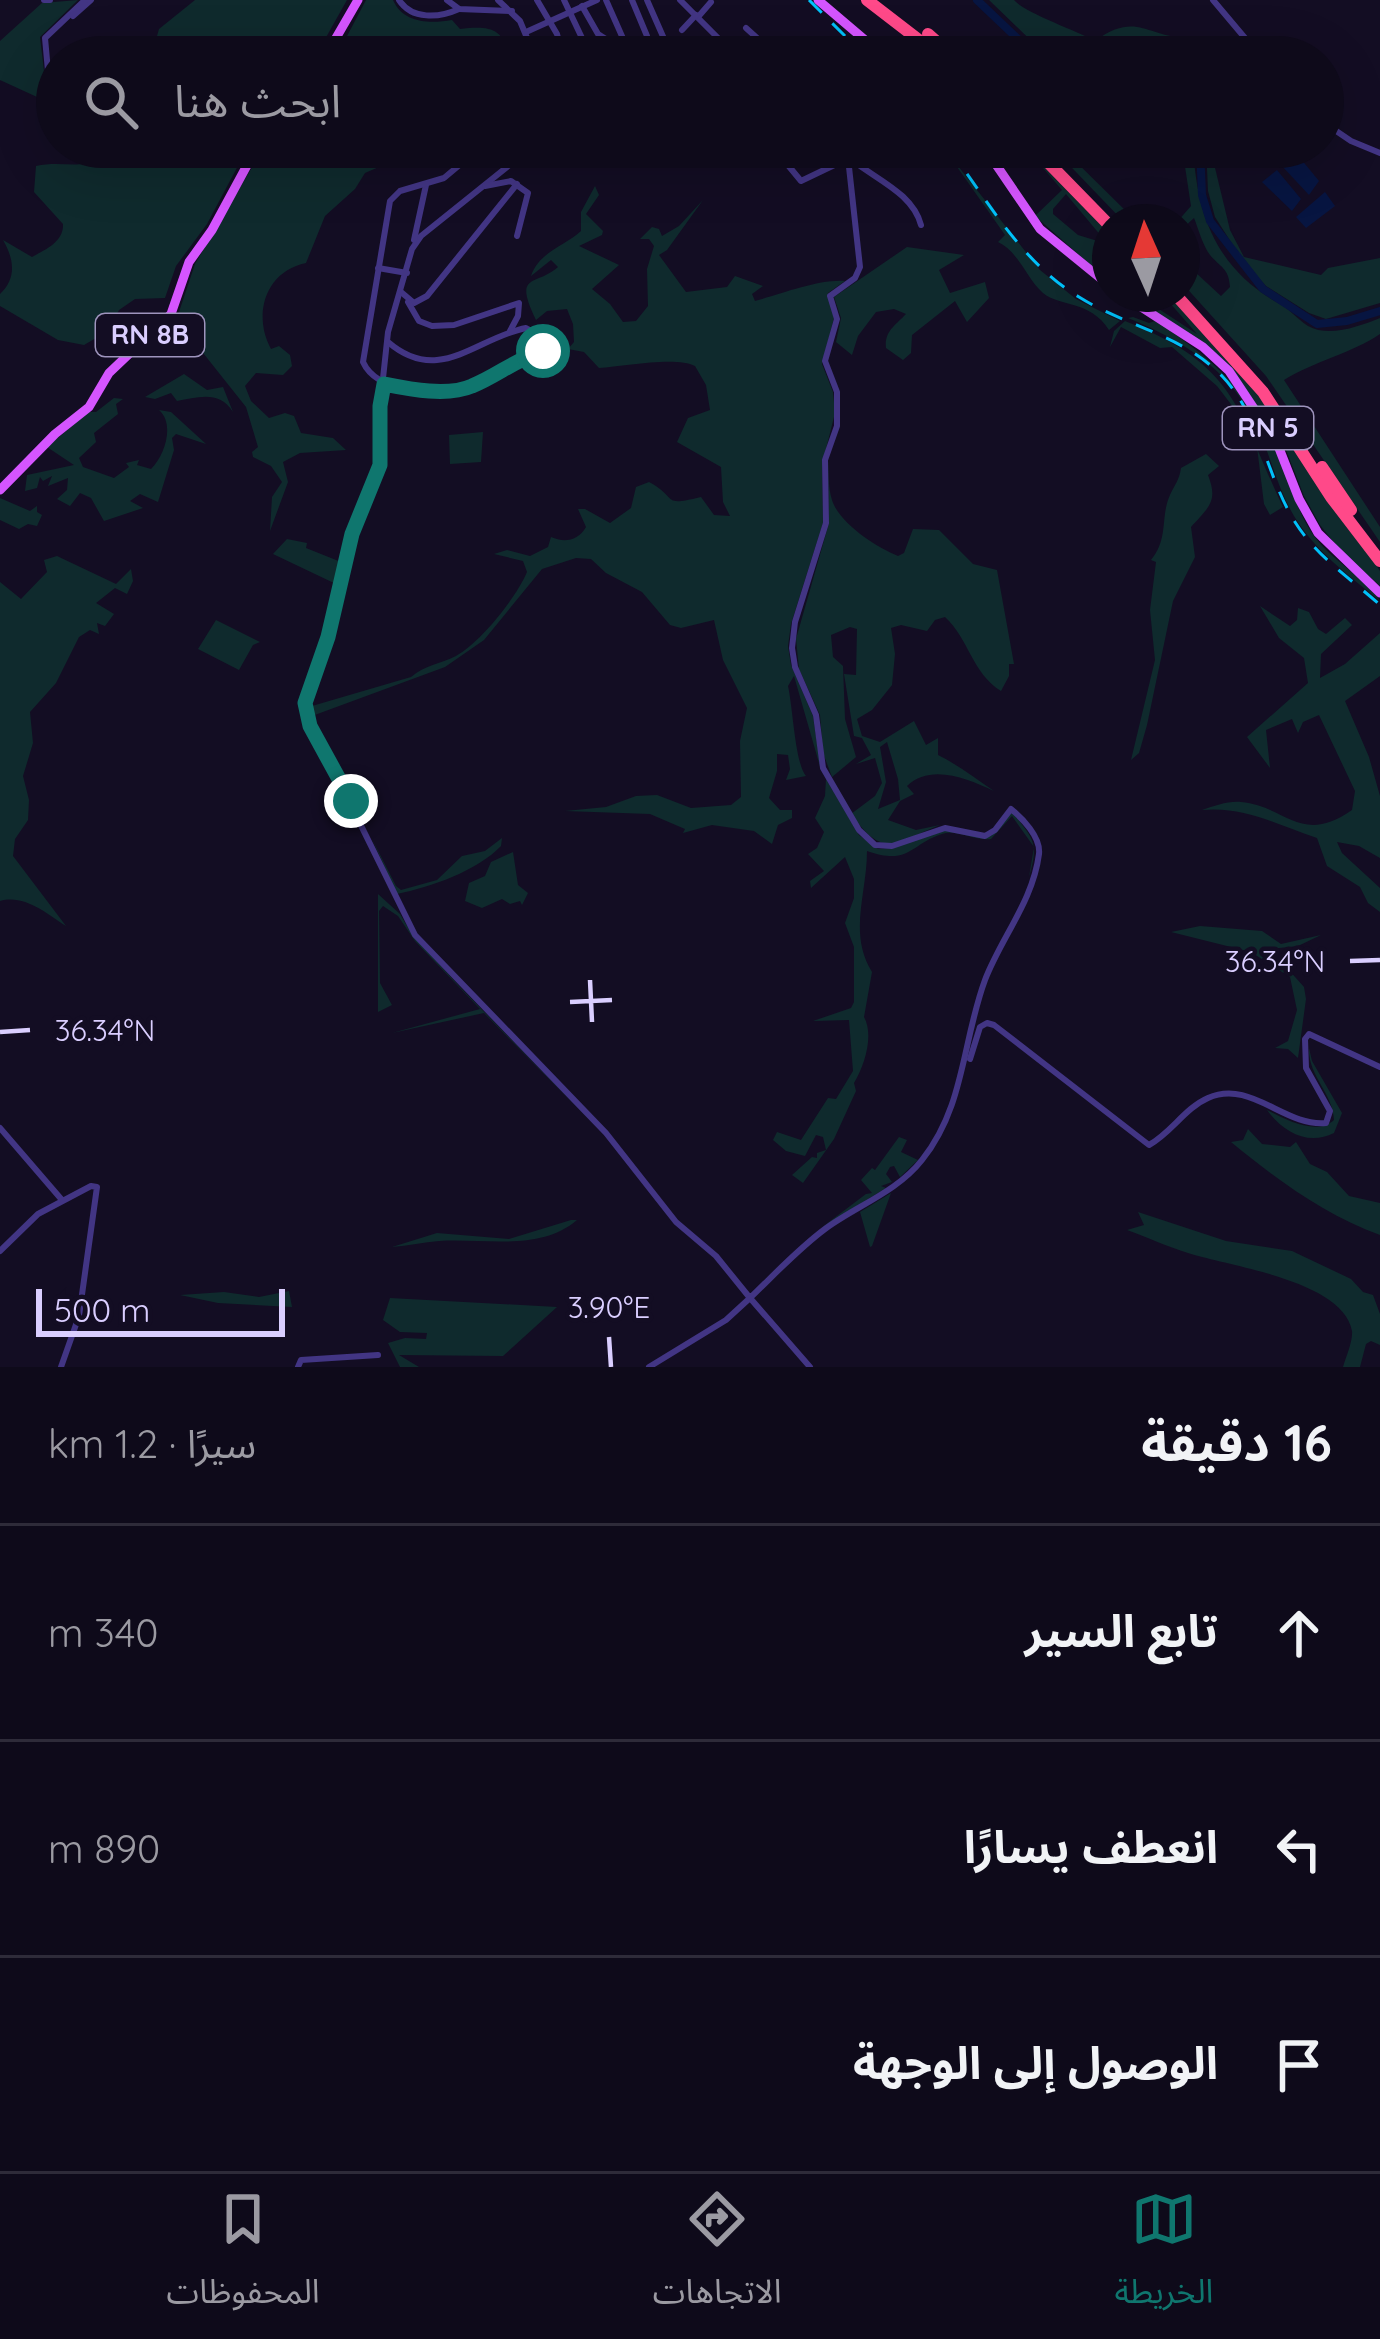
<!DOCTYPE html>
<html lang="ar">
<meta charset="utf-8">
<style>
:root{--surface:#0e0a1a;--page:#171323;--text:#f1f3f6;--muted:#9b9aa2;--line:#2e2b39;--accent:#0f766e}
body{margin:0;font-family:Quicksand,"Noto Sans Arabic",sans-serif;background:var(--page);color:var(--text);direction:rtl}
.compass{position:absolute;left:1092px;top:204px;width:108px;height:108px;border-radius:50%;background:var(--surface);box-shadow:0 12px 48px #0002;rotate:357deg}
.scale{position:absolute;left:36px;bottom:30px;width:249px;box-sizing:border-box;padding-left:12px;border:6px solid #daceff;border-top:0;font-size:33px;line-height:42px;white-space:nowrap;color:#daceff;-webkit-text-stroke:9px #130d23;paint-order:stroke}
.stop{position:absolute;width:36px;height:36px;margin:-27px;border:9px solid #0f766e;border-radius:50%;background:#fff}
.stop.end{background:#0f766e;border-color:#fff;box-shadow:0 3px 12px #0008}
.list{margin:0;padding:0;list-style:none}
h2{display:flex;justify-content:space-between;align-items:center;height:156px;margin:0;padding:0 48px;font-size:51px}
h2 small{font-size:39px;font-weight:400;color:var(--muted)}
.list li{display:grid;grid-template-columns:78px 1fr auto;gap:36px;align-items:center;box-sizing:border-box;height:216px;padding:0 48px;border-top:3px solid var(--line)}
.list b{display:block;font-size:45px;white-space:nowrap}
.list em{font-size:39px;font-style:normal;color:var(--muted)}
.icon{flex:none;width:66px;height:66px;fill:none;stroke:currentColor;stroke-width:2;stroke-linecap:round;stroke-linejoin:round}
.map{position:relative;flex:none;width:1380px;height:1367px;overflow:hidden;direction:ltr}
.search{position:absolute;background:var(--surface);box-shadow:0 12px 48px #0002;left:36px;right:36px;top:36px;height:132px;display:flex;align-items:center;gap:30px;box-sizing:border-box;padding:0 42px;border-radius:66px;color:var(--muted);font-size:45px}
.sheet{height:804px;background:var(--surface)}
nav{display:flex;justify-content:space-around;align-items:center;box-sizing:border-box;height:168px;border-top:3px solid var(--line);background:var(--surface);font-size:33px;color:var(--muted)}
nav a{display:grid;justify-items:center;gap:6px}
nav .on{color:var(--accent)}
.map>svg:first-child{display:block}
.green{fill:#0f2a2d;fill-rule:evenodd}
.water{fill:#071541}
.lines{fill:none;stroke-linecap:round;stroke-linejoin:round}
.river{stroke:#071541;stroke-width:8}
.minor{stroke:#423584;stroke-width:6}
.major{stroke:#d555ff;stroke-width:9}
.highway{stroke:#ff4989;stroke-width:12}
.rail{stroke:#00c1f9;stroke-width:3;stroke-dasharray:18 15;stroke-linecap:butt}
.route{stroke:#0f766e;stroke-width:15}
.ticks{fill:none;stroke:#daceff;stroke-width:4.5}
.labels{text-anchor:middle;stroke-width:9;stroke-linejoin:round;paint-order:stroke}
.shield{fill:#130d23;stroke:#9e94bd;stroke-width:3}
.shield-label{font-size:27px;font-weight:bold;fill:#daceff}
.ticks-label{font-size:30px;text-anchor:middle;fill:#daceff;stroke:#130d23;stroke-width:9;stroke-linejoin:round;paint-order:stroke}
</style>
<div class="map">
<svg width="1380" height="1367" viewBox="0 0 1380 1367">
<rect width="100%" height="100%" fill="#130d23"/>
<g class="green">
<polygon points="78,0 40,37 44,71 42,118 37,97 0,80 0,41 42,3"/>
<polygon points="195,0 347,0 315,57 151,57 159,29"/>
<path d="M366 0H393C403 23 429 24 452 20L460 29C489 26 502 27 511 57H336Z"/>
<path d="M989 0H1014C1025 13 1075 30 1095 41 1139 9 1149 41 1191 37L1187 47 1192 57H1048Z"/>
<path d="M114 147H248L207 224 176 266 165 298 135 299 119 310 108 331 84 345 58 340 0 306V294C17 278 14 259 3 240L32 257C45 250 64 242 63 224L34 192 36 166C66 159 91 175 114 147Z"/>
<path d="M264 147H412L409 154 365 173 355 189 325 216 306 263C266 271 252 314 271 349L279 346 290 355 292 366 283 375 256 373 245 386 251 401 269 418 285 413 294 416 301 433 333 438 346 450 300 453 283 462 288 482 270 531 272 497 282 482 271 466 253 457 252 452 258 447 246 407 184 329 174 324 168 326 179 312 195 264Z"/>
<path d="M943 147 1040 270 1076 299 1120 321 1109 330C1090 300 1060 307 1043 293 1026 278 1019 252 998 242L1005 235Z"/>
<polygon points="1052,147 1061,147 1137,222 1124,222"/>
<path d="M1182 147H1193C1197 215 1216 268 1278 303 1290 309 1297 319 1308 326 1329 338 1360 326 1380 318V334C1352 353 1315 361 1284 380L1380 527V542L1266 376 1182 283V260L1221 296 1230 287C1229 268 1220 267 1210 255 1203 246 1198 228 1194 218L1182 229V222H1177L1191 206Z"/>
<polygon points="1206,147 1210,147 1230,230 1244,257 1321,275 1328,268 1380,258 1380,303 1326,319 1309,313 1266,286 1243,261 1215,217 1208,191"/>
<path d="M1031 154 1110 234V272L1102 275 1035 216 1062 190ZM1066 194 1102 237 1104 243 1078 235 1053 214V209Z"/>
<path d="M595 186 599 195 586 214 603 231 602 235 579 246 619 265 592 289 610 304 623 322 636 321 648 306 647 269 654 246 649 239H640L652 227 659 229 662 236 679 226 703 200 667 250 659 255 686 292 727 287 735 276 763 286 752 294 755 301C781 294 819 279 845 281L828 293 834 318 822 364 833 392 835 413 822 465 823 523 791 624 788 646 791 665 813 716 821 770 794 676 788 686C793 708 795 763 806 776L786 780 790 769 788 755 777 754V771L769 798 780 810H792V818L778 825 772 844 754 831 712 825 683 833 685 829 650 814 565 811 606 807 636 796 657 795 691 808 731 805 741 797 740 741 747 708 723 660 714 620 681 628 670 625 642 592 606 573 591 559 576 558 542 569 484 640 445 667 312 716V706L411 677C425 665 440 664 456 656 480 643 516 598 527 572L523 561 494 554 507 550 530 556 548 547 551 537C564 543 578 541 586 527L578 509H585L610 523 631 508 636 487 649 482C679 498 660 507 701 497L714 515 730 516 723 502 721 467 677 442 688 418 710 410 706 385 695 366C677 356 624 366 599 368L584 352 568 349 574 342 573 324 567 309 547 311 536 320C513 272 535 287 558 267L551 260 531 276C539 252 563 247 581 231V212Z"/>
<path d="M907 247 964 255 939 270 950 293 985 282 989 298 967 322 955 301 912 335 911 353 903 360 886 348C884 331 896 325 906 314L894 309 876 312 858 336 852 355 836 342 841 318 834 297Z"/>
<polygon points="1129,294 1136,294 1197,334 1162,294 1169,294 1260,396 1380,571 1380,586 1339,549 1320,525 1304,496 1284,445 1225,361"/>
<path d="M1133 317 1149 323 1155 321C1211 357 1254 395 1280 458 1291 485 1297 512 1314 536 1332 561 1365 577 1380 601 1349 576 1315 551 1294 516 1278 489 1271 459 1259 430 1232 371 1186 342 1128 318Z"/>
<path d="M1125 321C1237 365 1237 409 1283 507L1270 515 1264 504 1257 447 1252 441 1232 440 1240 425V416L1217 386 1172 347 1160 348 1121 327 1110 347 1114 331Z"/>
<path d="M184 374 207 390 223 387 233 412C220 390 198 397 177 401L171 393 155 399 145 397Z"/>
<path d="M114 398 123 399 116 404 118 414 94 433 96 442 79 458 83 467 114 478 129 467 126 463 139 460 137 465 151 469C165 455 175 424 159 410L171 412 206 444 176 434 172 438 174 450 158 502 140 494 130 501 143 508 104 521 91 498 80 493 70 506 57 499 67 490 68 478 48 486 52 476 43 481 40 477 37 488 25 491 27 475 74 465 47 447 89 412H96Z"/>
<polygon points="483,432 481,462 450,464 449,435"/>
<path d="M1206 454 1219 466 1208 475C1218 501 1210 506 1191 527L1195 557 1173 601 1147 725 1139 753 1131 760 1155 660 1150 610 1156 562 1151 560C1169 538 1160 517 1170 495 1175 484 1179 481 1181 468Z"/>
<path d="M828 460C829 473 828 488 832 500 839 523 876 547 898 556L904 553 913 529 939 530 973 564 997 570 1014 664H1009V676L1001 691C972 673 969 639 945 617L935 620 927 631 901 625 891 628 895 654 892 685 872 710 857 719 862 736 880 742 914 721 926 745 938 738V755C958 765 975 778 994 791 968 779 931 763 907 786L914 794 900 801 888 820 916 830 940 825C894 843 884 860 851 814L875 796 882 783 875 758 856 764 871 755 862 738 854 736 844 674 856 675 857 629 850 627 831 635 833 657 843 666 845 719 856 757 832 777 823 753 820 715 799 669 796 639 829 523ZM887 742 898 779 900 800 878 809 886 782 880 747Z"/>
<polygon points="0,498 30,511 37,506 37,512 42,515 37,526 28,524 19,529 0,520"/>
<polygon points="287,539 307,543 306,548 341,562 336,584 273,554"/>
<path d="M57 556 116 584 131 569 133 581 127 594 115 588 96 603 114 614 105 626 97 623 99 634 90 630 79 637 56 683 30 712 33 743 23 776 29 800 28 820 15 839 13 856 66 926C46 913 24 894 0 901V582L21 599 47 572 44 560Z"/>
<path d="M1260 606 1290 626 1297 620 1298 608 1309 612 1318 629 1326 634 1345 618 1352 625 1321 654 1320 678 1345 664 1380 633V676L1345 701 1369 757 1380 796V858L1359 846 1337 842 1342 853 1380 888V912L1368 903 1360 887 1327 866 1317 838C1277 825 1245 806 1202 810 1215 806 1227 801 1241 802 1286 806 1301 846 1352 810L1355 791 1319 715 1303 722 1298 733 1292 719 1266 730 1270 768 1247 737 1308 683 1304 658 1279 638Z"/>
<polygon points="216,620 260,642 253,645 239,670 198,649"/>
<path d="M826 779 859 835 878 849 892 848 944 830 991 836 1008 813H1013C1034 840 1039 843 1029 877L1034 847 1012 816 991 839C975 841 956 829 942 834 910 844 910 866 867 851 867 894 848 933 872 972L864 1017C874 1035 865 1065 854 1083L856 1091 834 1139 803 1183 792 1175 812 1157 817 1158V1153L826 1150 823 1137 816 1135 805 1156 786 1151 773 1140 777 1132 801 1140 828 1098 836 1099 853 1071 849 1020 813 1021 851 1008 854 1002V947L845 923 854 898V879L845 857 811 888 810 881 824 871 808 854 817 848 824 832 815 818 825 796Z"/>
<path d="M502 838 501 846C477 871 431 887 397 894L372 839 396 886 401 890 437 880 462 856 485 851Z"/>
<polygon points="513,852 518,885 528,893 522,905 520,901 510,904 502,899 482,908 465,901 469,883 485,876 491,862"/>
<polygon points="378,894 400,914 413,936 459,986 592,1123 484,1013 392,1033 480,1009 415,941 398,916 383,906 379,911 380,983 392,1005 378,1012"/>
<polygon points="1200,926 1262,931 1281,944 1321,935 1298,946 1270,949 1304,987 1306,999 1298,1058 1288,1049 1275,1048 1288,1041 1297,1010 1290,977 1251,952 1171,932"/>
<path d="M1309 1048 1312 1061 1342 1113 1334 1133C1308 1146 1283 1132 1267 1110 1286 1120 1317 1136 1334 1120 1333 1093 1308 1076 1309 1048Z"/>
<path d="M1248 1129 1262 1144 1290 1147 1296 1142 1310 1164 1327 1172 1349 1196 1380 1203V1235C1325 1215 1276 1179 1231 1142L1243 1140Z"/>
<polygon points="899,1137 907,1140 901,1152 918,1160 900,1177 894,1166 890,1167 886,1174 892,1182 881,1186 886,1188 821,1228 866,1194 872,1193 861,1180 872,1168 875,1170"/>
<polygon points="891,1193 872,1246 870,1247 860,1212"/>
<path d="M1138 1212 1226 1241 1292 1251 1351 1279 1363 1292 1373 1295 1380 1314V1345L1371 1341 1366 1344 1360 1367H1343C1346 1357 1353 1341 1352 1331 1343 1280 1227 1266 1188 1253 1168 1247 1147 1237 1127 1230L1144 1225Z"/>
<path d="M571 1220H577C540 1252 484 1238 439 1241 424 1242 408 1246 392 1247L437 1233 509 1239Z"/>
<polygon points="289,1291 292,1307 218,1303 180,1295 224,1292 259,1297"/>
<polygon points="390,1298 557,1307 503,1356 399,1355 419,1367 400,1367 388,1343 405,1338 426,1339 427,1333 400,1332 383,1320"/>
</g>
<g class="water">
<polygon points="1296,153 1319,181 1309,195 1282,166"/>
<polygon points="1277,170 1301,199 1292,211 1262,182"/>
<polygon points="1325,192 1335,206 1306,228 1296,217"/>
</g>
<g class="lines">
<g class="river">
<polyline points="977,0 1037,57"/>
<polyline points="1200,147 1202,195 1210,221 1263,289 1317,324 1347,321 1380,311"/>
</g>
<g class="minor">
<polyline points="44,0 50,0"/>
<path d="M399 0C412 20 439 18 459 9"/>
<polyline points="447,0 459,9 512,11"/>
<polyline points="498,0 520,21 535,57"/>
<polyline points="537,0 557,34 563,57"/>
<polyline points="564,0 591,57"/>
<polyline points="606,0 629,52"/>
<polyline points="632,0 647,36 646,57"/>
<polyline points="647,0 665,41 662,55"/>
<polyline points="680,0 724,44 735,40 754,57"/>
<polyline points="1213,0 1261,57"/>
<polyline points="582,6 598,34 634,57"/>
<polyline points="73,16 91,0"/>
<polyline points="698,17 711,2"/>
<polyline points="746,28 767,47"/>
<polyline points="682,30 696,15"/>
<polyline points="526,32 597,0"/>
<polyline points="117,57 121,53"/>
<polyline points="724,57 724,44"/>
<polyline points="57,114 49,119 45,115 48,71 45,38 85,0"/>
<polyline points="1323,122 1351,141 1380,153"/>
<path d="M532 147 421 236 412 249 388 332 380 406V465L352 534 328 637 309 686 306 714 415 935 606 1133 676 1222 716 1256 750 1298C774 1275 798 1249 825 1229 856 1206 897 1192 922 1160 965 1106 962 1042 985 980 1001 938 1033 901 1039 854 1041 837 1022 818 1011 809L995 830 985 836 945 828 892 846 875 845 859 830 823 768 816 715 795 667 792 648 795 622 826 523 825 460 837 426V392L825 361 837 319 830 296 855 278 860 267 848 158"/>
<polyline points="773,147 801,181 870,148"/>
<path d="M839 147C861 175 911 187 921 225"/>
<polyline points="485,186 511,181 528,193 517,236"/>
<polyline points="414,240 426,185"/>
<polyline points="378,268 407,273"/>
<polyline points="401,292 414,303 427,296 517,184"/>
<polyline points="408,302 419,321 432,326 454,325 519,303 518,316 510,331"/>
<path d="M388 342C439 386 476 338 526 328L542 337 546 348C537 353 528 355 519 359 501 367 486 382 468 388 438 398 377 393 363 362L390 201 400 191 444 178 481 147"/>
<path d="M970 1059 980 1027 987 1023 994 1025 1149 1145C1171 1133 1185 1108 1208 1098 1251 1079 1284 1127 1326 1123L1330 1111 1306 1068 1305 1039 1309 1034 1380 1067"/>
<polyline points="0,1128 62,1200"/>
<polyline points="0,1251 38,1214 91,1186 97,1187 79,1316 61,1367"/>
<polyline points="298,1367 301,1360 378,1355"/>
<polyline points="649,1367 726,1320 750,1298 810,1367"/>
</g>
<g class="major">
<polyline points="818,0 885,57"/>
<polyline points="325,57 358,0"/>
<polyline points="984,147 1040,229 1110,286"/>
<polyline points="1121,294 1203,347 1229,371 1277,443 1299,499 1318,533 1380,593"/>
<polyline points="0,490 55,434 89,407 109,373 171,314 189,262 212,230 257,147"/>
</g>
<g class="highway">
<polyline points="867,0 941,57"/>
<polyline points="928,34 954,57"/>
<polyline points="1033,147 1110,226"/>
<polyline points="1175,294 1263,392 1331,497 1380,561"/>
<polyline points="1322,467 1351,510"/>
</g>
<g class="rail">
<polyline points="809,0 866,57"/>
<path d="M948 147C987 200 1022 263 1079 297 1127 327 1181 334 1222 376 1261 417 1266 476 1295 522 1317 557 1350 578 1380 605"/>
</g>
</g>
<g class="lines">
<path class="route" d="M351 801 310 726 305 703 328 637 352 534 380 465V406L384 384C409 389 447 397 472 386 497 376 516 359 543 351"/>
</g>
<path class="ticks" d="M1350 961 1380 960M590 980 592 1022M570 1002 612 1000M0 1032 30 1030M609 1337 611 1367"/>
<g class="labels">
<g class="shield">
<rect x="96" y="314" width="108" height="42" rx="9"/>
<rect x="1223" y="407" width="90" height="42" rx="9"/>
</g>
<g class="shield-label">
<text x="150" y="344">RN 8B</text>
<text x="1268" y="437">RN 5</text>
</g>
</g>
<g class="ticks-label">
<text x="1275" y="972">36.34°N</text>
<text x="105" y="1041">36.34°N</text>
<text x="609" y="1318">3.90°E</text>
</g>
</svg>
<svg class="compass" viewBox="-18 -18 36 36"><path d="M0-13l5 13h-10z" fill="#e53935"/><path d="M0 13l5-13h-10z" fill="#9b9aa2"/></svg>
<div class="scale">500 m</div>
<div class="stop" style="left:543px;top:351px"></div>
<div class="stop end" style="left:351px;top:801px"></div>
<div class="search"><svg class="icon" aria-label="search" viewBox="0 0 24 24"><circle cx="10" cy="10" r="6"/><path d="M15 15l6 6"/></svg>ابحث هنا</div>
</div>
<section class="sheet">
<h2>16 دقيقة<small>سيرًا · 1.2 km</small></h2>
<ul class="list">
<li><svg class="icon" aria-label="ahead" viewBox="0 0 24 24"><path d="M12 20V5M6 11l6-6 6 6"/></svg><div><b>تابع السير</b></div><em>340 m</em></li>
<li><svg class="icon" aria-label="left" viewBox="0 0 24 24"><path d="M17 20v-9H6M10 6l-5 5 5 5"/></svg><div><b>انعطف يسارًا</b></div><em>890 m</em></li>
<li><svg class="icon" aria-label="arrive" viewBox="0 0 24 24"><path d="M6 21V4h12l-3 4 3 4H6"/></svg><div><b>الوصول إلى الوجهة</b></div></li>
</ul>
</section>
<nav>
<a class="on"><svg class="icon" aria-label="map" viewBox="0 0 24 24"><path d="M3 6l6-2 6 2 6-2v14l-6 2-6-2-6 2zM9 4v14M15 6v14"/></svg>الخريطة</a>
<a><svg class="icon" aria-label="directions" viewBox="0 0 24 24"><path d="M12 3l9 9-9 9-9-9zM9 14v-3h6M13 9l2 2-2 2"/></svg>الاتجاهات</a>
<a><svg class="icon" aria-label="saved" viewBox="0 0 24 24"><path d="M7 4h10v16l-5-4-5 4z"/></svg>المحفوظات</a>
</nav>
